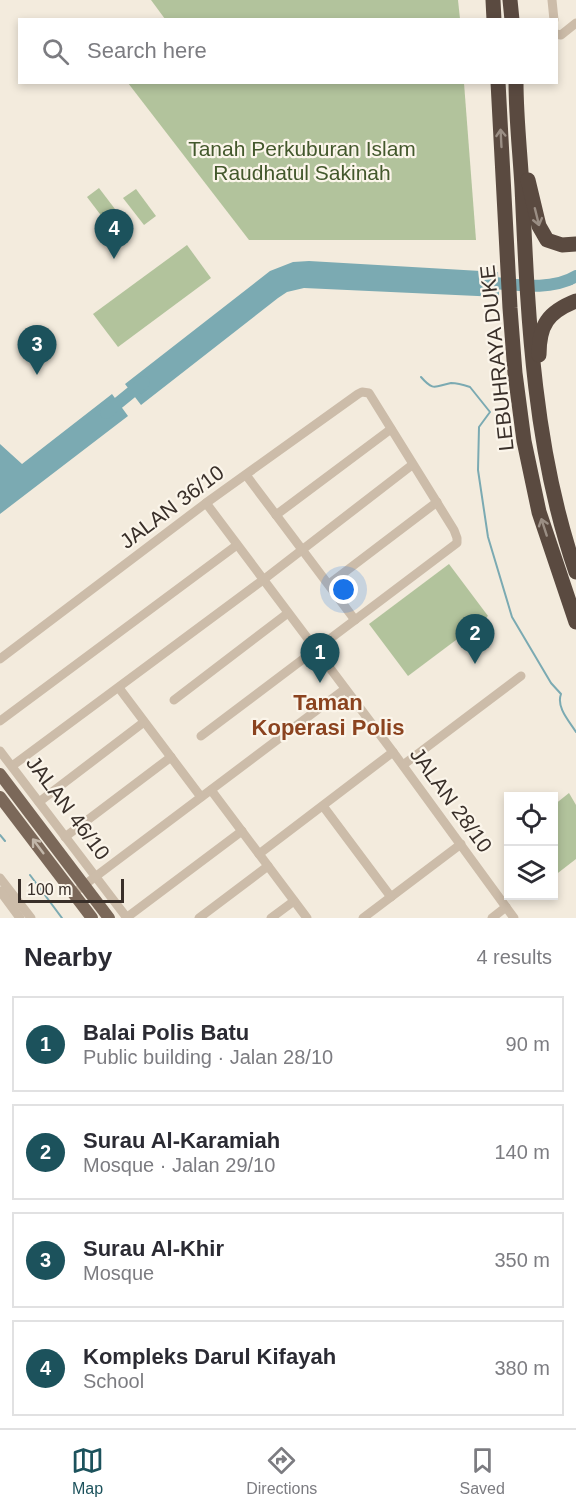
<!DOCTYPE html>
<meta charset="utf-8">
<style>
:root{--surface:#fff;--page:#f7f7f7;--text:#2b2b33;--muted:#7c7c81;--line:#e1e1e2;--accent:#1c525c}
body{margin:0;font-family:Arial,sans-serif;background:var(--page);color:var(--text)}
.controls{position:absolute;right:18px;bottom:18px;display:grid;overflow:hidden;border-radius:0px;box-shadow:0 3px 9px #0003}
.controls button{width:54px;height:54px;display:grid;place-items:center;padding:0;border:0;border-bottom:2px solid var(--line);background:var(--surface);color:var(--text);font:30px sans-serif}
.scale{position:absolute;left:18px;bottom:15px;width:106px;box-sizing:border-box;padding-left:6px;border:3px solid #392f29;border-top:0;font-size:16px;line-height:21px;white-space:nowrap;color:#392f29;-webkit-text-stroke:4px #fbf5ea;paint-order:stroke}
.you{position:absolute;left:344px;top:590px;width:21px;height:21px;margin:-15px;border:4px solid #fff;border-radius:50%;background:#1a73e8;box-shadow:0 0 0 9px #1a73e833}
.badge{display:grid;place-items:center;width:39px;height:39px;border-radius:50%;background:var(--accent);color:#fff;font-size:20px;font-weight:700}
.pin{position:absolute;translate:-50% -50px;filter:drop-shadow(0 2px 3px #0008)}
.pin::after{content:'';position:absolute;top:32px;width:21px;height:18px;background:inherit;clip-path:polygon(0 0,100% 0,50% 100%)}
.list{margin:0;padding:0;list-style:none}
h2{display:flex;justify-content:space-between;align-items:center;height:78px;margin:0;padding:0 24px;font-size:26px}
h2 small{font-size:20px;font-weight:400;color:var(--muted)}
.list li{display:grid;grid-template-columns:39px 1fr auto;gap:18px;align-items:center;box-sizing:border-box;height:96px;margin:0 12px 12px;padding:0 12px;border:2px solid var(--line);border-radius:0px}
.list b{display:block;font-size:22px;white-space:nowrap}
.list p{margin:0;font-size:20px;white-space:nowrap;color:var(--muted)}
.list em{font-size:20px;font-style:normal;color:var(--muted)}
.icon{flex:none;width:33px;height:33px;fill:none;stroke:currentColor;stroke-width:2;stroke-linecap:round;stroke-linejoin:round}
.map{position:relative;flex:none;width:576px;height:918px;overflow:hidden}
.search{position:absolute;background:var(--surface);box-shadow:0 3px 9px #0003;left:18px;right:18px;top:18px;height:66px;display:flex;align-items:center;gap:15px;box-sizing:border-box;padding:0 21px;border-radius:0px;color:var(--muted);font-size:22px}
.sheet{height:510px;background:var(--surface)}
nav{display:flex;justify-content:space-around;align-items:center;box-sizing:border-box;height:84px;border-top:2px solid var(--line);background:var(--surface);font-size:16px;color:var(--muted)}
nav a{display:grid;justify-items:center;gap:3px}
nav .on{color:var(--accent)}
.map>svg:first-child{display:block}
.green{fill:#b2c39c}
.water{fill:#7baab2}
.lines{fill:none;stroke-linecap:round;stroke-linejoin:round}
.stream{stroke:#7baab2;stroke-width:2}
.river{stroke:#7baab2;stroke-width:12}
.minor{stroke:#ccbca9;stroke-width:9}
.major{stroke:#7b6859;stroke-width:12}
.highway{stroke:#5a4a40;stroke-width:15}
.oneway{stroke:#9a8e84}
.oneway2{stroke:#c1b6a9}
.labels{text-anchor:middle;stroke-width:4.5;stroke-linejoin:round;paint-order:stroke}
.park-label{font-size:21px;fill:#43582c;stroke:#fbf5ea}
.street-label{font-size:21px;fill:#392f29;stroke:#fbf5ea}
.neighbourhood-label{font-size:22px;font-weight:bold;fill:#8b431f;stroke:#fbf5ea}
</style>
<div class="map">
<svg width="576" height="918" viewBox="0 0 576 918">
<rect width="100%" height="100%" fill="#f3ebdd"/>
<g class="green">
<polygon points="151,0 458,0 460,19 165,19"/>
<polygon points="128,83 464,83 476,240 249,240"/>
<polygon points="99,188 118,213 106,222 87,197"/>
<polygon points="136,189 156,216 144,225 123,198"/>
<polygon points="187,245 211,278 118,347 93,314"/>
<polygon points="449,564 488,616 408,676 369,624"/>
<polygon points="569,793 576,805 576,859 554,876 554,805"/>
</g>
<g class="water">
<polygon points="309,261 498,272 499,297 304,288 287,292 278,298 141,405 125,384 270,271 293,262"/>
<polygon points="576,270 576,282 572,285 536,291 536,281 566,277"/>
<polygon points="112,394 128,416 0,514 0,444 22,464"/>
</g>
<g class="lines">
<g class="stream">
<path d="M421 377C434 392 435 386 451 383 457 383 464 385 470 387L490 412 479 427 478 470 488 537 512 617 551 683 561 694C556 707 569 721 576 732"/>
<polyline points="0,835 5,841"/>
<polyline points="30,875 62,918"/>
</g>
<g class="river">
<path d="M483 282C512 284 550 292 576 276"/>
<polyline points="106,413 144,382"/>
</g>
<g class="minor">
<polyline points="552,0 554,20"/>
<polyline points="556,34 561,35 576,23"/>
<polyline points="246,475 355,620"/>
<polyline points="206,503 393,752 514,918"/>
<polyline points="276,515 391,429"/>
<polyline points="329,584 437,502"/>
<polyline points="0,659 206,503 358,394 362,392 369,393 454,530 457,538 457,543 201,736"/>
<polyline points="119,688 201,797"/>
<polyline points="174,700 288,613"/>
<polyline points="0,721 237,545"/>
<polyline points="0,751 127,918"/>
<polyline points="403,765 521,676"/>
<polyline points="12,766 263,580 412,465"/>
<polyline points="211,790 307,918"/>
<polyline points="39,802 144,722"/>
<polyline points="323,806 391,897"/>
<polyline points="65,837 171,757"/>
<polyline points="259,854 393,752"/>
<polyline points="0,878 31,918"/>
<polyline points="79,889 345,689"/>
<polyline points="0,891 20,918"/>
<polyline points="126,918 242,831"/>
<polyline points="199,918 268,866"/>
<polyline points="271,918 294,901"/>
<polyline points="363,918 461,844"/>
<polyline points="492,918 506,907"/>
</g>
<g class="major">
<polyline points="0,774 109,918"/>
<polyline points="0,797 92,918"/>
</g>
<g class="highway">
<polyline points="493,0 494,20"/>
<polyline points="510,0 512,20"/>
<polyline points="498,82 510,308 515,373 524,441 539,512 576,622"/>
<path d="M516 82C516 117 520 152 522 187 528 317 533 448 576 572"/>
<polyline points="528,180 539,226 547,240 562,245 576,244"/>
<path d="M539 355C539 325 548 312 576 301"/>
</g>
</g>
<defs><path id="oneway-shaft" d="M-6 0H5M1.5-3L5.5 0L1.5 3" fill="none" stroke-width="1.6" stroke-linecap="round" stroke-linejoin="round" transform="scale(1.5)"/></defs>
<g class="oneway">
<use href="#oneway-shaft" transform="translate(501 138) rotate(-93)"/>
<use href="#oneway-shaft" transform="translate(537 217) rotate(76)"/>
<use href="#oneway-shaft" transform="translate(544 527) rotate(-108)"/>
</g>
<use class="oneway2" href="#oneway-shaft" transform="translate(38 846) rotate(-127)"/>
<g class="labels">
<g class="park-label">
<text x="302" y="156">Tanah Perkuburan Islam<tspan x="302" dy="24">Raudhatul Sakinah</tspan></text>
</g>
<g class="street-label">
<text transform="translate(497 358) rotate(-96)" y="7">LEBUHRAYA DUKE</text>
<text transform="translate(172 507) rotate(-37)" y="7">JALAN 36/10</text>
<text transform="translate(451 800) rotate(54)" y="7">JALAN 28/10</text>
<text transform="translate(68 808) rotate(53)" y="7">JALAN 46/10</text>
</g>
<g class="neighbourhood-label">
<text x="328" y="710">Taman<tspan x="328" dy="25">Koperasi Polis</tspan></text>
</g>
</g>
</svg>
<div class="controls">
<button><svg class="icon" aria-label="locate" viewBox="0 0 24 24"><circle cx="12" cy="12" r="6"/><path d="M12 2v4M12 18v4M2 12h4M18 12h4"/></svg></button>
<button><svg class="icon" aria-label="layers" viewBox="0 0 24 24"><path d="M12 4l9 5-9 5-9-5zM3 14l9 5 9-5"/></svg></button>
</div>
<div class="scale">100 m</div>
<div class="you"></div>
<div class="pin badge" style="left:320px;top:683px">1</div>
<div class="pin badge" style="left:475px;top:664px">2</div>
<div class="pin badge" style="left:37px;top:375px">3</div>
<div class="pin badge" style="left:114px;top:259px">4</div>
<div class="search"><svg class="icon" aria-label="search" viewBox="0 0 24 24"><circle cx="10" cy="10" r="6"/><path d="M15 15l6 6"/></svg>Search here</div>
</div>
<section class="sheet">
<h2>Nearby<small>4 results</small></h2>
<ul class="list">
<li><span class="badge">1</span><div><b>Balai Polis Batu</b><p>Public building · Jalan 28/10</p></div><em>90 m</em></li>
<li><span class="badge">2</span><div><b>Surau Al-Karamiah</b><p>Mosque · Jalan 29/10</p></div><em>140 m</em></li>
<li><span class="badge">3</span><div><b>Surau Al-Khir</b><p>Mosque</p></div><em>350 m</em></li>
<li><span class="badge">4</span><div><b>Kompleks Darul Kifayah</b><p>School</p></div><em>380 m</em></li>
</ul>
</section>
<nav>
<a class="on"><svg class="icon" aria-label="map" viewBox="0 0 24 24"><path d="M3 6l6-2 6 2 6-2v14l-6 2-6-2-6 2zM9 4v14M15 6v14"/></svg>Map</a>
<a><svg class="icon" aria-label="directions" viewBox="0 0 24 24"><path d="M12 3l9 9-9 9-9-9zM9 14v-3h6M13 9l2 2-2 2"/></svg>Directions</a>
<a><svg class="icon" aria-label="saved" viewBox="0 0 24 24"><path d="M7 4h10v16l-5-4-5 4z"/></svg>Saved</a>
</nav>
